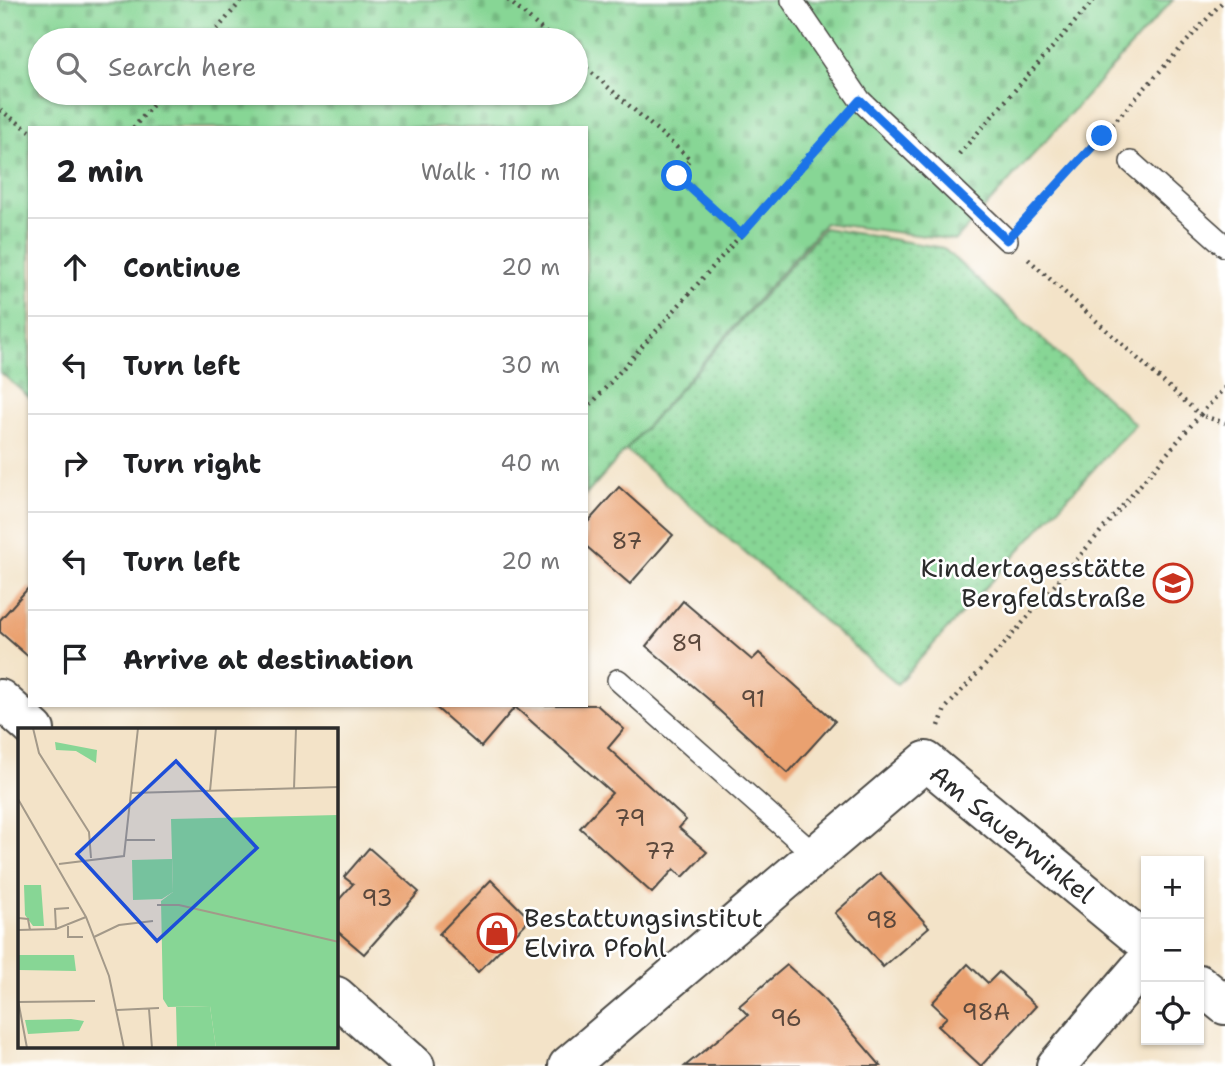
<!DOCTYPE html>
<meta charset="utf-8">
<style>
:root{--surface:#fff;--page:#f2f2f2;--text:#202124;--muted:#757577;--line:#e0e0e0}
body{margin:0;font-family:"Shantell Sans",sans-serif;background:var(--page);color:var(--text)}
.controls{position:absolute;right:21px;bottom:21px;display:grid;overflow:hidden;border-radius:0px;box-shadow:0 2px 5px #0004}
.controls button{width:63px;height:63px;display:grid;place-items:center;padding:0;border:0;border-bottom:2px solid var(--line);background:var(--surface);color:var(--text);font:35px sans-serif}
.stop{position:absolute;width:21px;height:21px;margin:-16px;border:5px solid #1a73e8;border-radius:50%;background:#fff}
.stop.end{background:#1a73e8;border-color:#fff;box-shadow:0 2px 7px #0008}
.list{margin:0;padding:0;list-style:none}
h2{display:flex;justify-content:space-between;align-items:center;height:91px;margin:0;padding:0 28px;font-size:30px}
h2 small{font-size:23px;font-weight:400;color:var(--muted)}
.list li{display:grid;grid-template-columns:46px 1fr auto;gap:21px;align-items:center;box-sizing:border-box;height:98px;padding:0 28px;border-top:2px solid var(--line)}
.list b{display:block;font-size:26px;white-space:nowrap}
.list em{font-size:23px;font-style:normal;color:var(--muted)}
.icon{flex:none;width:38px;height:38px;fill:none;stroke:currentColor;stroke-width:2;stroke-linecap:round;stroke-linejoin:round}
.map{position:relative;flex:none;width:1225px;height:1066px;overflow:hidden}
.search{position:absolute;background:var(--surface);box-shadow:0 2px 5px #0004;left:28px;top:28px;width:560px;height:77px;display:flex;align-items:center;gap:18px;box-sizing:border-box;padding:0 24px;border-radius:38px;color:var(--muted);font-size:26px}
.panel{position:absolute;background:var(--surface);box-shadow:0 2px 5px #0004;left:28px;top:126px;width:560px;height:581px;border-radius:0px}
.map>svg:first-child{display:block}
.grass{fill:url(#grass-dots);stroke:#598060;stroke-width:2}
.cemetery{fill:url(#cemetery-stones);stroke:#598060;stroke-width:2;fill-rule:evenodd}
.building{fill:#eaa16f}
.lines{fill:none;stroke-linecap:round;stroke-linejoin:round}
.lane-casing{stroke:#494743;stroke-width:24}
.street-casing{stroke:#494743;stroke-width:42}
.path{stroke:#494743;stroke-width:4.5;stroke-dasharray:2 5;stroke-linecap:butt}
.lane{stroke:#fff;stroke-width:21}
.street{stroke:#fff;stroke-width:38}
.route{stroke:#1a73e8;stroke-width:9}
.labels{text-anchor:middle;stroke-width:5;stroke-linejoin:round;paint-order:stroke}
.number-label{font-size:23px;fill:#5b483c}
.poi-label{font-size:26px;fill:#2b2b2b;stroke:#fff;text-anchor:end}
.street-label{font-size:26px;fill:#2b2b2b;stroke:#fff}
.inset-road{fill:none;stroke:#a39989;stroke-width:2}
.view{fill:#1d4ed8;fill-opacity:0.15;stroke:#1d4ed8;stroke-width:3.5}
.inset-edge{fill:none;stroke:#2b2b2b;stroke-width:3.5}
</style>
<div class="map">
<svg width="1225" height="1066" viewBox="0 0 1225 1066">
<defs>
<pattern id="grass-dots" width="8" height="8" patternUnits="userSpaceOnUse" patternTransform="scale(1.75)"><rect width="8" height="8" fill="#87d695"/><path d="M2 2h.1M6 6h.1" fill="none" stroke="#75b881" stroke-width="1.8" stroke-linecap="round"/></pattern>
<pattern id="cemetery-stones" width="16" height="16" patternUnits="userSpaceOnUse" patternTransform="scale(1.75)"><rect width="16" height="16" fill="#87d695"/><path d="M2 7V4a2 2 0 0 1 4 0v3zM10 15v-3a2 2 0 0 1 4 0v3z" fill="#75b881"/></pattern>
</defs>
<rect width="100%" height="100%" fill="#fff"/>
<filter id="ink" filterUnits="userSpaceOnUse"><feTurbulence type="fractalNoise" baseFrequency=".0143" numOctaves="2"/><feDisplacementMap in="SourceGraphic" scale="14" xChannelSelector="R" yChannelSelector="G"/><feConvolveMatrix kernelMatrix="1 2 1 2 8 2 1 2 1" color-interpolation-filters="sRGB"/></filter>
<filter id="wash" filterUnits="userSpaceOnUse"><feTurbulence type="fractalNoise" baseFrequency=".00686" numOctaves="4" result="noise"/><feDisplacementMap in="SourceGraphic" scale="28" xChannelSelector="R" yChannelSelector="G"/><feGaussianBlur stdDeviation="1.57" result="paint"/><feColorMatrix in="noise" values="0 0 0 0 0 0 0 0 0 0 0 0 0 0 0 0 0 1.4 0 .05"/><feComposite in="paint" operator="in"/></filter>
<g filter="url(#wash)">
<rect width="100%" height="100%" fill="#f3e3c8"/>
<polygon class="grass" points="824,228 943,248 1135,424 897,684 626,450"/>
<path class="cemetery" d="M0 0H1173L956 240 825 223 586 495V128H30V398L0 372ZM40 40H576V93H40Z"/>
<g id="blocks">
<g class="building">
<polygon points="619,487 673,535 630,584 586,546 586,524"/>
<polygon points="30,586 30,658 0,632 0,620"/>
<polygon points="683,601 752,660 759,653 835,721 788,773 712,704 713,703 646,646"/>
<polygon points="433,705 597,705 624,729 608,748 686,820 679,828 707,852 683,877 674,869 652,893 580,828 612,793 515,707 481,747"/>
<polygon points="369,848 419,892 364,954 336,930 336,903 353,884 344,877"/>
<polygon points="880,873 929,927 883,967 835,913"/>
<polygon points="491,880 530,919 478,972 439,934"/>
<polygon points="968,964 988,983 999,972 1036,1006 981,1066 938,1026 947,1017 932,1003"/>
<polygon points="787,965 821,996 881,1066 685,1066 748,1015 739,1006"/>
</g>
</g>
</g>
<g filter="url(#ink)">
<use href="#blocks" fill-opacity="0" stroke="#494743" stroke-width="2"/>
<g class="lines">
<defs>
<g id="lane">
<polyline points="792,0 860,100 1007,240"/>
<polyline points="1131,162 1225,246"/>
<polyline points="618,680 815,855"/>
</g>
<g id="street">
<polyline points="0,699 35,730"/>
<polyline points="1199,984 1225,1005"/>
<polyline points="336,996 415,1066"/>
<polyline points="568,1066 926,761 1146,943"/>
<polyline points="1056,1066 1146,961"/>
</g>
</defs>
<use href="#lane" class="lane-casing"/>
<use href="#street" class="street-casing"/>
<g class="path">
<polyline points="508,0 554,40"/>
<polyline points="208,40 242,0"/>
<polyline points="576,59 690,159 676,176 742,234"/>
<polyline points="0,110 30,131"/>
<polyline points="133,128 163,93"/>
<polyline points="959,154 1094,0"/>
<polyline points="1028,218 1224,0"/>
<polyline points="1225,387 1200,415 1225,423"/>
<polyline points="586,410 841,122"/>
<polyline points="939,726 945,709 1008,640 1200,415 1028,259"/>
</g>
<use href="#lane" class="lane"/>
<use href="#street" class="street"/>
</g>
</g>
<g class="lines" filter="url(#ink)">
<polyline class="route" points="677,176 741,234 860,100 1007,240 1102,136"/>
</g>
<defs>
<symbol id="school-ring" viewBox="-11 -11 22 22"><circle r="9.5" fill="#fff" stroke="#c8321e" stroke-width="1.5"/><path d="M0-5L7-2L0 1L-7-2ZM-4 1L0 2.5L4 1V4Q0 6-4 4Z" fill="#c8321e"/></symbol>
<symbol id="shop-ring" viewBox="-11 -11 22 22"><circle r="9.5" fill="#fff" stroke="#c8321e" stroke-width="1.5"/><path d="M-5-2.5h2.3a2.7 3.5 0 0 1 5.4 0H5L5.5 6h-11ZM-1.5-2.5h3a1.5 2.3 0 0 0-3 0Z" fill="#c8321e"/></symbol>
</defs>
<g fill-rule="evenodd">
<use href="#school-ring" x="1151" y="561" width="44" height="44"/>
<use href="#shop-ring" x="475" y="911" width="44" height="44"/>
</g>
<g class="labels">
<g class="number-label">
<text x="627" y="549">87</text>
<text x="687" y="651">89</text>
<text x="753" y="707">91</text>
<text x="630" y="826">79</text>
<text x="660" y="859">77</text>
<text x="377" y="906">93</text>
<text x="882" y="928">98</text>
<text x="986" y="1020">98A</text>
<text x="786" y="1026">96</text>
</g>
<g class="poi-label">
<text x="1146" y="577">Kindertagesstätte<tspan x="1146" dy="30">Bergfeldstraße</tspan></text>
<text x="524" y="927" text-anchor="start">Bestattungsinstitut<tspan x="524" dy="30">Elvira Pfohl</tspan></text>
</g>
<g class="street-label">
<text transform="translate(1012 834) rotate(39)" y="9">Am Sauerwinkel</text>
</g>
</g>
<g transform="translate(18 728)">
<rect width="320" height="320" fill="#f3e3c8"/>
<path d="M154 131 155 164 144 171 115 172 114 132Z" fill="#87d695"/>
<path d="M320 87V320H198L192 278 150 279 145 271 143 173 155 164 153 91Z" fill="#87d695"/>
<path d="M37 14 79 22 78 35 58 23 38 22ZM6 157H23L26 198H15L7 187ZM0 227H56L58 243 0 242ZM192 278 198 320H159L158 279ZM53 291 66 293 61 303 10 306 7 292Z" fill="#87d695"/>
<path class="inset-road" d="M15 0 21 25 71 104 73 130M276 61 278 0M192 63 198 0M113 65 321 59M0 71 68 189 91 248 106 320M108 112H137M41 136 106 128 120 0M139 177H161L321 214M0 190 10 191 12 202M50 198V209H65M38 201 37 181 51 180M0 202 38 201 68 189M76 209 101 197 135 193M0 272 9 320M0 274 77 273M131 281 134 320M99 282 141 280"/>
<path class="view" d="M158 33 239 120 139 213 59 126Z"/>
<rect width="320" height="320" class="inset-edge"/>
</g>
</svg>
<div class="controls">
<button>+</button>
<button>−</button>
<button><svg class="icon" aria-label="locate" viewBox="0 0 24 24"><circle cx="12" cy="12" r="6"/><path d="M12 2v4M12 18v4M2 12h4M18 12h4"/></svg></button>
</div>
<div class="stop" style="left:677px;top:176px"></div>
<div class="stop end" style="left:1102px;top:136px"></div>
<div class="search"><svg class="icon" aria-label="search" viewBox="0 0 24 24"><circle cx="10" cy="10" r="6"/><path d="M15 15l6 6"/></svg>Search here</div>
<section class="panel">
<h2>2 min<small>Walk · 110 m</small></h2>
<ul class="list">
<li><svg class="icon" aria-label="ahead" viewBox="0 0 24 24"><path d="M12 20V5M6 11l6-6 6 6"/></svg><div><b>Continue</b></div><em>20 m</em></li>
<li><svg class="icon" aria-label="left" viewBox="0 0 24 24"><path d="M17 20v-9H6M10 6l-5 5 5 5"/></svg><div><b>Turn left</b></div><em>30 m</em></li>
<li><svg class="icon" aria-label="right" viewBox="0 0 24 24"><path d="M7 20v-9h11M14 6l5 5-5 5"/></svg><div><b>Turn right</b></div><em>40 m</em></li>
<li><svg class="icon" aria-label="left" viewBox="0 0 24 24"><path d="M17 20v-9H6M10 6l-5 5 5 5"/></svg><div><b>Turn left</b></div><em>20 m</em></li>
<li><svg class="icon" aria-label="arrive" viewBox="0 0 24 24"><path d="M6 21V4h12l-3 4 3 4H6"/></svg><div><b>Arrive at destination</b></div></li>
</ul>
</section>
</div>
